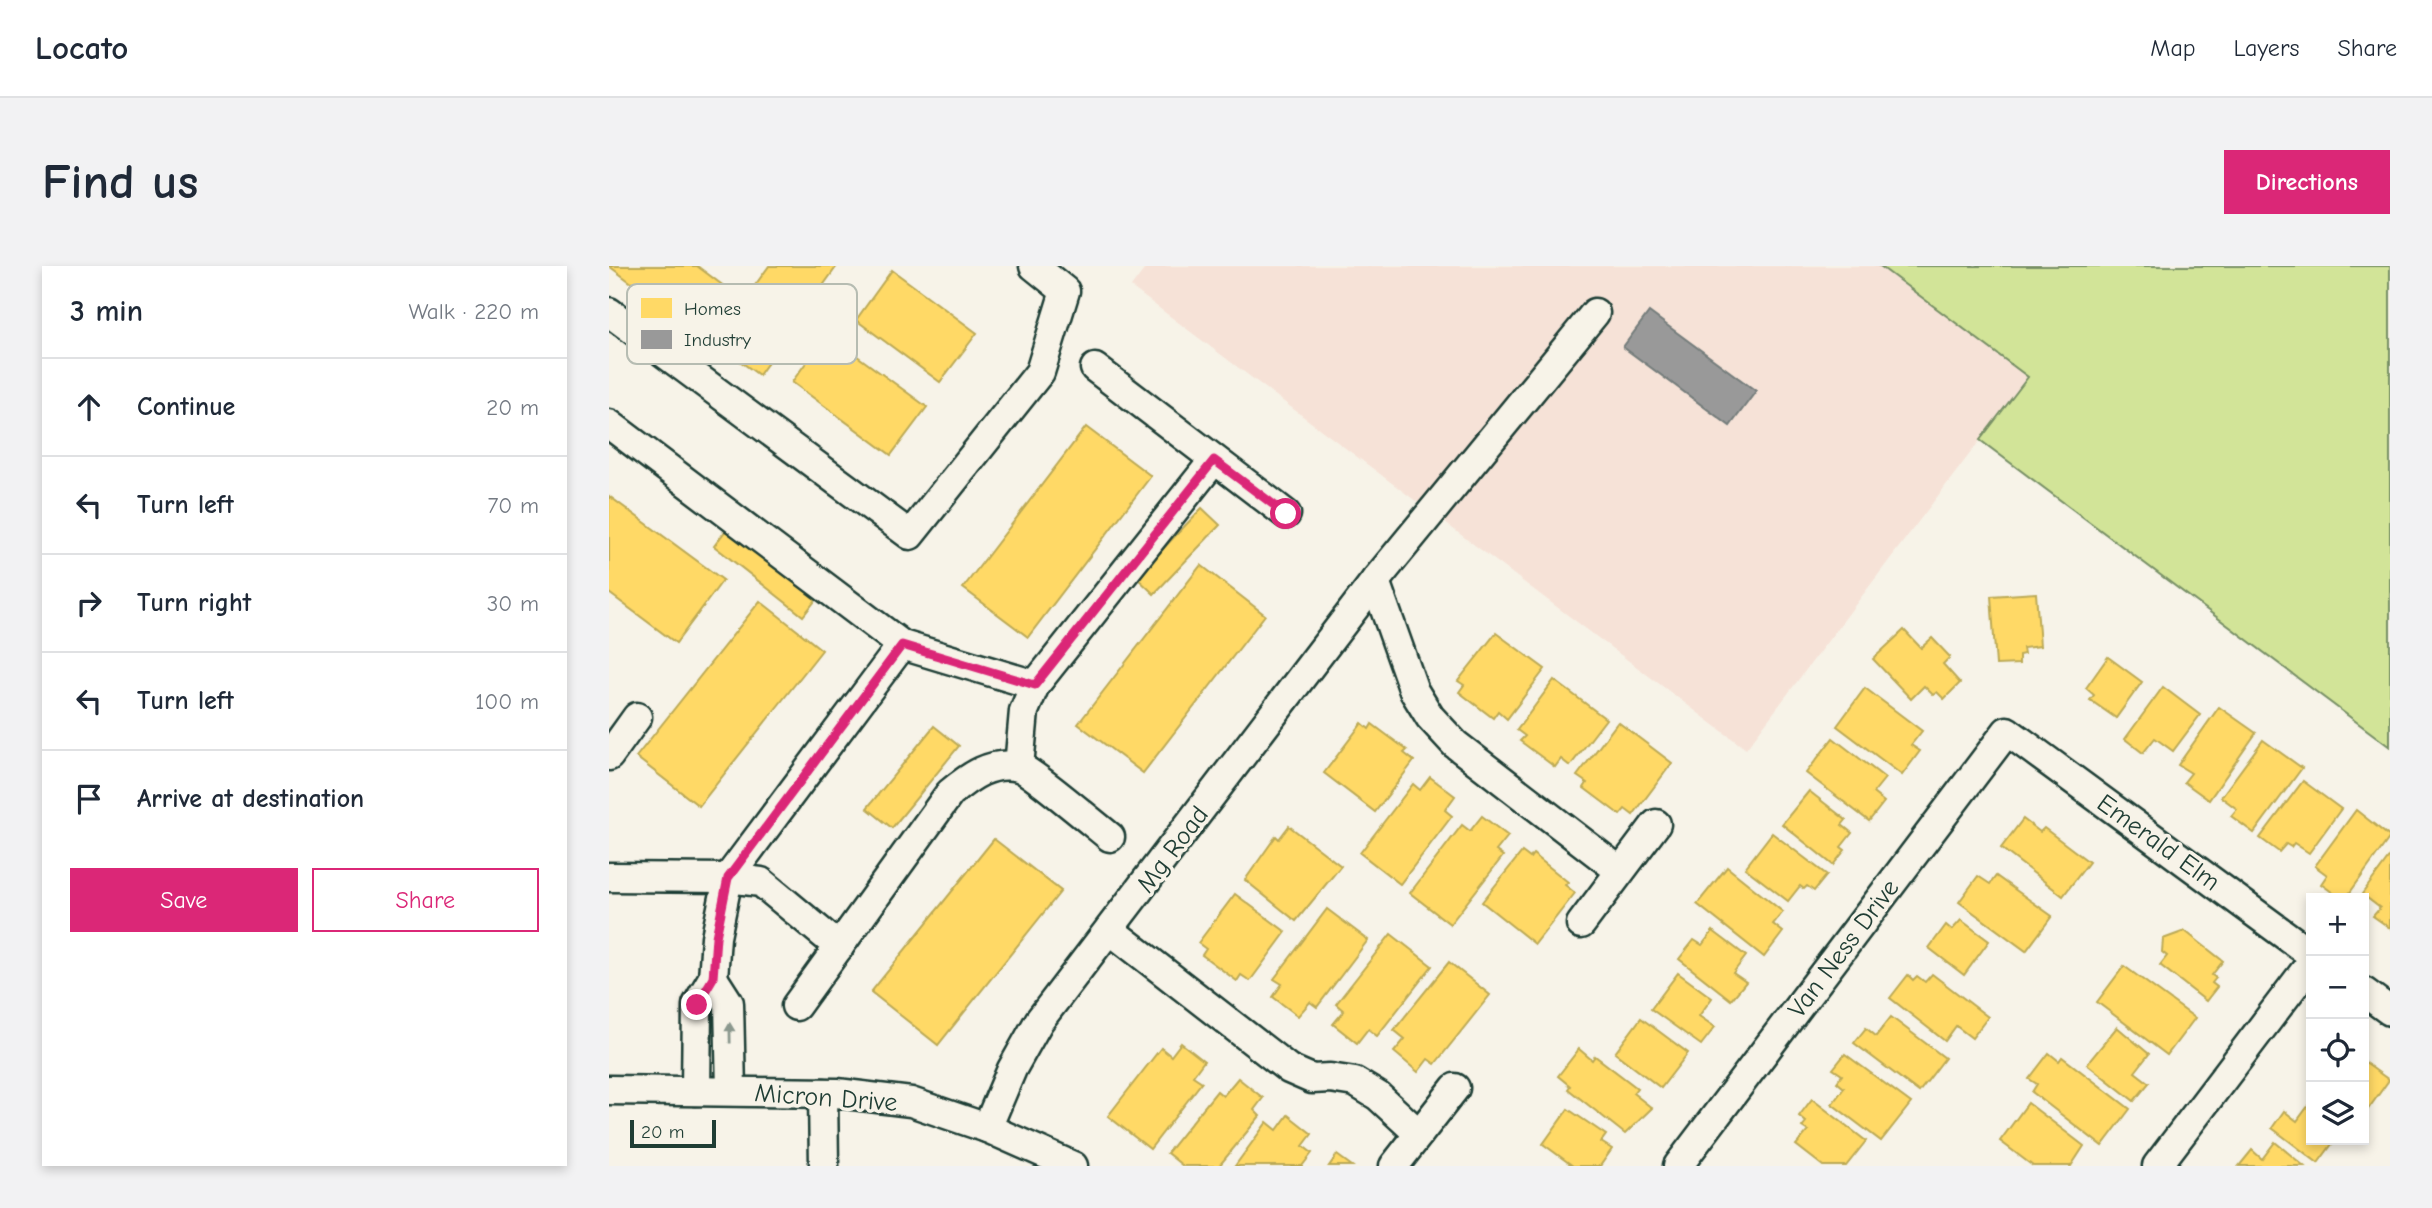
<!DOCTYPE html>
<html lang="en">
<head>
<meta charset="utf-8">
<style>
	:root { --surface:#fff; --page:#f2f2f3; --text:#1f2937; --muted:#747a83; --line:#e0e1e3; --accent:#db2777 }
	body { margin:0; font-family:"Comic Neue",sans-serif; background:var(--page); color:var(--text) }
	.controls { position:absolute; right:21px; bottom:21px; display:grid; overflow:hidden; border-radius:0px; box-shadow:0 4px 10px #0003 }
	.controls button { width:63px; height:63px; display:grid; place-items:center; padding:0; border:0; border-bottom:2px solid var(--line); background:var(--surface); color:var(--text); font:35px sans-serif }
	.scale { position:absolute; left:21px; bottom:18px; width:86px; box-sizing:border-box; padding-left:7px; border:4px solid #1f3d34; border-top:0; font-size:19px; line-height:24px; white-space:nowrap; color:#1f3d34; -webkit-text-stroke:5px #f7f3e8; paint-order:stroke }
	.stop { position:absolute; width:21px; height:21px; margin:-16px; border:5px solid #db2777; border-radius:50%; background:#fff }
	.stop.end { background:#db2777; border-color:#fff; box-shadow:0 2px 7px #0008 }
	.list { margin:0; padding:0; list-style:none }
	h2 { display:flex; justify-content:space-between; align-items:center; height:91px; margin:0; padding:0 28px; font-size:30px }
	h2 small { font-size:23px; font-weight:400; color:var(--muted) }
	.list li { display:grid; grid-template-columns:46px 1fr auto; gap:21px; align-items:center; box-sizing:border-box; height:98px; padding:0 28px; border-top:2px solid var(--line) }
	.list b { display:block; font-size:26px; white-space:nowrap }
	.list em { font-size:23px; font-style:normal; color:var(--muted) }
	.actions { display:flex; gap:14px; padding:21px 28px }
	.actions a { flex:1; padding:16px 0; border:2px solid var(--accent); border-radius:0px; text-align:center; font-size:24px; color:var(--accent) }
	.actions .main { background:var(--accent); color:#fff }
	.icon { flex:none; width:38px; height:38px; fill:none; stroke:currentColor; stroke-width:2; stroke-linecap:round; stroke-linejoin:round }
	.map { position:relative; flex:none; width:1781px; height:900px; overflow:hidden; border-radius:0px }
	header { display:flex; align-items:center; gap:42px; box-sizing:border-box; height:98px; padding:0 35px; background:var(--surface); border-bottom:2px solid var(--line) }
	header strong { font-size:33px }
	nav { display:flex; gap:38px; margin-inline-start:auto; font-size:24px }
	.intro { display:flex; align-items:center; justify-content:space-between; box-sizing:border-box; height:168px; padding:0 42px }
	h1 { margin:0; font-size:49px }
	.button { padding:18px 32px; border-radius:0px; background:var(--accent); color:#fff; font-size:24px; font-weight:700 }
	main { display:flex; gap:42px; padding:0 42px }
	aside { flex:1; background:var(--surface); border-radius:0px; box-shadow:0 4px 10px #0003 }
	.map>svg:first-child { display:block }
	.built { fill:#f6e2d7 }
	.green { fill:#d2e498; stroke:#789066; stroke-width:2 }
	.homes { fill:#ffd966; stroke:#bcaa57; stroke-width:2 }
	.industry { fill:#999; stroke:#747d7b; stroke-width:2 }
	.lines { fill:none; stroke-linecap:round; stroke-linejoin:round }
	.minor-casing { stroke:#1f3d34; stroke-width:33 }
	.minor { stroke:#f7f3e8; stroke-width:28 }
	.oneway { fill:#8b988e }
	.route { stroke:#db2777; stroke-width:9 }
	.labels { text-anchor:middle; stroke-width:7; stroke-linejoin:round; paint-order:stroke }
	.street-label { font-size:26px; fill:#1f3d34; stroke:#f7f3e8 }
	.key { fill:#f7f3e8; stroke:#b6bcb2; stroke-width:2 }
	.key-label { font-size:19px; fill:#1f3d34 }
</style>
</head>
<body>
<header>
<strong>Locato</strong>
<nav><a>Map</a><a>Layers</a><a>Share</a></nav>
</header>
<div class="intro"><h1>Find us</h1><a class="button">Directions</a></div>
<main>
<aside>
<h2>3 min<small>Walk · 220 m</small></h2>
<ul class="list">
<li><svg class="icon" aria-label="ahead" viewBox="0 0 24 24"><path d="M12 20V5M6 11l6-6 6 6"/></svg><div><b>Continue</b></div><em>20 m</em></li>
<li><svg class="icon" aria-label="left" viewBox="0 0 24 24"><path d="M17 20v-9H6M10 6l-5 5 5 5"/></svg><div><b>Turn left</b></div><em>70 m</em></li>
<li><svg class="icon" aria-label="right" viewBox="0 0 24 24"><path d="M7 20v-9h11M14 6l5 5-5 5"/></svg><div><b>Turn right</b></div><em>30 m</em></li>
<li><svg class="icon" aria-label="left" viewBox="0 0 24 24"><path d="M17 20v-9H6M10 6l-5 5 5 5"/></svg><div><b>Turn left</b></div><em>100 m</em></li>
<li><svg class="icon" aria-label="arrive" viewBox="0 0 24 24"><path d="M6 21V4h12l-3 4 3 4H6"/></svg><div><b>Arrive at destination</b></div></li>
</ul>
<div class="actions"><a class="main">Save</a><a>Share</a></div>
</aside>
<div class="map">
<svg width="1781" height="900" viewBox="0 0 1781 900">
	<rect width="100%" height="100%" fill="#f7f3e8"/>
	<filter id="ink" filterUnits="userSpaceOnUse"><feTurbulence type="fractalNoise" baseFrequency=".0143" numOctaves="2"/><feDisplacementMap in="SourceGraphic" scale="14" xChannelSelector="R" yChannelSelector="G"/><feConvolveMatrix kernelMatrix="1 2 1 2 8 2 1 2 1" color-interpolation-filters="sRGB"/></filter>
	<g filter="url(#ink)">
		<polygon class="built" points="538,0 1271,0 1419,111 1137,483 522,21"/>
		<polygon class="green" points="1271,0 1781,0 1781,481 1371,174 1419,111"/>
		<g class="homes">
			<polygon points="0,0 88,0 116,21 84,63"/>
			<polygon points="160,0 228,0 150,109 105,76"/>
			<polygon points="283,4 368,67 331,116 247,54"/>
			<polygon points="218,68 318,141 282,189 183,116"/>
			<polygon points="477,161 542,210 419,371 354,322"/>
			<polygon points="0,230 114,314 67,377 0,327"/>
			<polygon points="593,242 611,259 545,328 527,311"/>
			<polygon points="120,260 210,330 194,350 105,280"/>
			<polygon points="592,299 656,349 534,507 469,458"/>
			<polygon points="1427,327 1431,380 1414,382 1415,388 1410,389 1410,398 1387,399 1382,330"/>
			<polygon points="151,335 213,384 90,540 27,491"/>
			<polygon points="1295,364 1312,382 1323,372 1341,391 1334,398 1351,417 1335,433 1328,426 1324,429 1315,420 1302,433 1264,393"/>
			<polygon points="887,367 936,403 898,453 889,445 884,452 850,426 855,419 849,415"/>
			<polygon points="1499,391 1533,416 1507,452 1481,434 1485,429 1477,422"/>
			<polygon points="945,414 997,453 961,500 952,493 946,501 911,475 916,470 908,464"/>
			<polygon points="1554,421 1591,449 1564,485 1546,472 1534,487 1516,473"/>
			<polygon points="1256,422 1313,465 1302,479 1311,485 1293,509 1228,460"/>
			<polygon points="1610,441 1647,467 1600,534 1575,516 1582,507 1569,499"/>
			<polygon points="1009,456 1063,497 1024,549 1016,543 1011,549 975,522 978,517 968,510"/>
			<polygon points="753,457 760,463 763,458 798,484 795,487 805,495 766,546 715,507"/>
			<polygon points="325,460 350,480 283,562 258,542"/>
			<polygon points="1224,472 1276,512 1264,527 1275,536 1260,555 1197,507"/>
			<polygon points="1654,474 1693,502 1645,567 1622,550 1628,543 1612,531"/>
			<polygon points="821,511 846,530 836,544 843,550 791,618 751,587 804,518 811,524"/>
			<polygon points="1694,515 1732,543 1700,587 1685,577 1682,581 1677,578 1670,586 1651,572"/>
			<polygon points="1200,525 1237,554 1233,559 1243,567 1232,581 1236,584 1224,599 1173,558"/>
			<polygon points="1747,544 1781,571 1737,632 1731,632 1712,618 1718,609 1706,600"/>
			<polygon points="873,550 899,570 887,585 894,590 841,658 801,627 853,559 861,565"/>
			<polygon points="1414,553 1431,566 1435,562 1480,596 1454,630 1392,582"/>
			<polygon points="680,560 732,600 687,655 636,614 667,570 670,573"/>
			<polygon points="1163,567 1218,609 1205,625 1198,620 1195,623 1191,620 1179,635 1136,602"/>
			<polygon points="385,573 452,625 329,779 262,726"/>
			<polygon points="913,586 921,592 924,588 959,616 956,619 966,627 926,678 873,636"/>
			<polygon points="1781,590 1781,662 1764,650 1771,642 1753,628"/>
			<polygon points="1118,601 1174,646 1164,658 1174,666 1155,691 1088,638"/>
			<polygon points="1369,610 1381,618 1387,610 1443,650 1417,685 1350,636"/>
			<polygon points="626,628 677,666 641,715 632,709 628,715 593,689 597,683 589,677"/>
			<polygon points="718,643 759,674 708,741 701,736 689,750 664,731 673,718 665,713"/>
			<polygon points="1352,654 1380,675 1355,709 1320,682 1337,659 1343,664"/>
			<polygon points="1104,665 1137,690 1124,707 1137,716 1122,734 1070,693 1085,674 1093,679"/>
			<polygon points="1576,665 1614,695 1603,709 1607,712 1603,717 1608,721 1597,735 1551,699 1558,690 1553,686 1554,673"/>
			<polygon points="782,668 823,700 768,770 759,763 748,777 724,758 735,745 727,738"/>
			<polygon points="840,696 881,729 826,798 819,793 809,806 785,786 796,773 785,764"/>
			<polygon points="1515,700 1586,752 1558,789 1488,736"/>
			<polygon points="1069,707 1103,732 1090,750 1106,761 1092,779 1042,743"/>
			<polygon points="1323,708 1379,751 1363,772 1347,760 1336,775 1281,732 1299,709 1304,714 1308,710 1316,716"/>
			<polygon points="1282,751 1336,792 1310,826 1245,777 1257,762 1267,770"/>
			<polygon points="1032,752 1079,787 1052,822 1006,787"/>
			<polygon points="1508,761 1540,788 1526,806 1540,817 1525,835 1478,798"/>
			<polygon points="572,777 595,795 584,810 593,816 541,883 499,850 552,782 562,790"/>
			<polygon points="970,783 983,794 986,790 1028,822 1024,827 1043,842 1016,868 959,823 961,820 949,810"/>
			<polygon points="1440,787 1450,795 1453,791 1521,843 1493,880 1423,826 1428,818 1420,813"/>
			<polygon points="1236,788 1302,837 1272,875 1223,838 1235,822 1228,816 1233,809 1224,803"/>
			<polygon points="1755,796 1780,814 1755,849"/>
			<polygon points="629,812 654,832 645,844 651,850 610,900 574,900 558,887 608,825 614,830"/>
			<polygon points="1203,833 1257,875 1237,900 1214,900 1187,879 1199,865 1193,861 1197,856 1190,850"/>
			<polygon points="1702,836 1702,874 1726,874 1709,897 1663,862 1675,845 1688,855"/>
			<polygon points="1419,837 1475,880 1462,900 1424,900 1391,875"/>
			<polygon points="959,843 997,869 992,876 1003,883 991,900 964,900 934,878"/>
			<polygon points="679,849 703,868 694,880 703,887 693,900 626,900 658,856 668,864"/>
			<polygon points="1666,876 1695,900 1630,900 1643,884 1653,893"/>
			<polygon points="728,889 743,900 720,900"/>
		</g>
		<polygon class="industry" points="1040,46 1147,125 1121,160 1014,81"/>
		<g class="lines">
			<g class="minor-casing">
				<g id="minor">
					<polyline points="0,46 301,269 431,106 456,25 425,0"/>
					<polyline points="486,102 677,248"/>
					<polyline points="0,158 293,379 426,419"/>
					<polyline points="766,315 805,425 821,451 846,478 1011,605"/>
					<polyline points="0,490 28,451"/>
					<polyline points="410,501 415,445 426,419 605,194"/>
					<polyline points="0,611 119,612 152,616 230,681"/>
					<polyline points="972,658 1047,558"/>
					<polyline points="501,664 680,803 703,813 721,812 746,816 769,830 810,868"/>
					<polyline points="104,712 120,737 122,825"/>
					<polyline points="1755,726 1781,745"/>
					<path d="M187,740L341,527C360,511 383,494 410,501C422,505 486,559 501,571"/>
					<polyline points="0,824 228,827 302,836 378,862 464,900"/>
					<polyline points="87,825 88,739 104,712 107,671 119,612 293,379"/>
					<polyline points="214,827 215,900"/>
					<polyline points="378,862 403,803 430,755 766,315 986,47"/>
					<polyline points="785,900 846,822"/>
					<polyline points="1069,900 1398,465 1702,688"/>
					<polyline points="1548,900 1702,697"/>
				</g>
			</g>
			<use href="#minor" class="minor"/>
		</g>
		<defs><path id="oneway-solid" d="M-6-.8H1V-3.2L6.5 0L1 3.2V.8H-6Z" transform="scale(1.75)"/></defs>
		<use class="oneway" href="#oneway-solid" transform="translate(121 767) rotate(-91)"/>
	</g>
	<g class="lines" filter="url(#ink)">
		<polyline class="route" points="88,739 104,712 107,671 119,612 293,379 426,419 605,194 677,248"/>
	</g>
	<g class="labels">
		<g class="street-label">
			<text transform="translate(1550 576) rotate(36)" y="9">Emerald Elm</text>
			<text transform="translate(563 583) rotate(-53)" y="9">Mg Road</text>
			<text transform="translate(1234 682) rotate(-53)" y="9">Van Ness Drive</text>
			<text transform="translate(217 831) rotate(4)" y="9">Micron Drive</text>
		</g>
	</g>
	<rect x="18" y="18" width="230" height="80" rx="10" class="key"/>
	<rect x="32" y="32" width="31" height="20" fill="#ffd966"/>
	<rect x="32" y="64" width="31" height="19" fill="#999"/>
	<g class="key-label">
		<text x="75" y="49">Homes</text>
		<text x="75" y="80">Industry</text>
	</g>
</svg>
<div class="controls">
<button>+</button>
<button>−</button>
<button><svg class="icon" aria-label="locate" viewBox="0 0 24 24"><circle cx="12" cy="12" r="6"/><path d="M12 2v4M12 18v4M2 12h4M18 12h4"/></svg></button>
<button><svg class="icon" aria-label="layers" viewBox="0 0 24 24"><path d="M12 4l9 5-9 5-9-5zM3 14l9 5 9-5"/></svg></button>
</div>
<div class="scale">20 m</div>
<div class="stop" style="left:677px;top:248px"></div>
<div class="stop end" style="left:88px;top:739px"></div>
</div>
</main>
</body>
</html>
